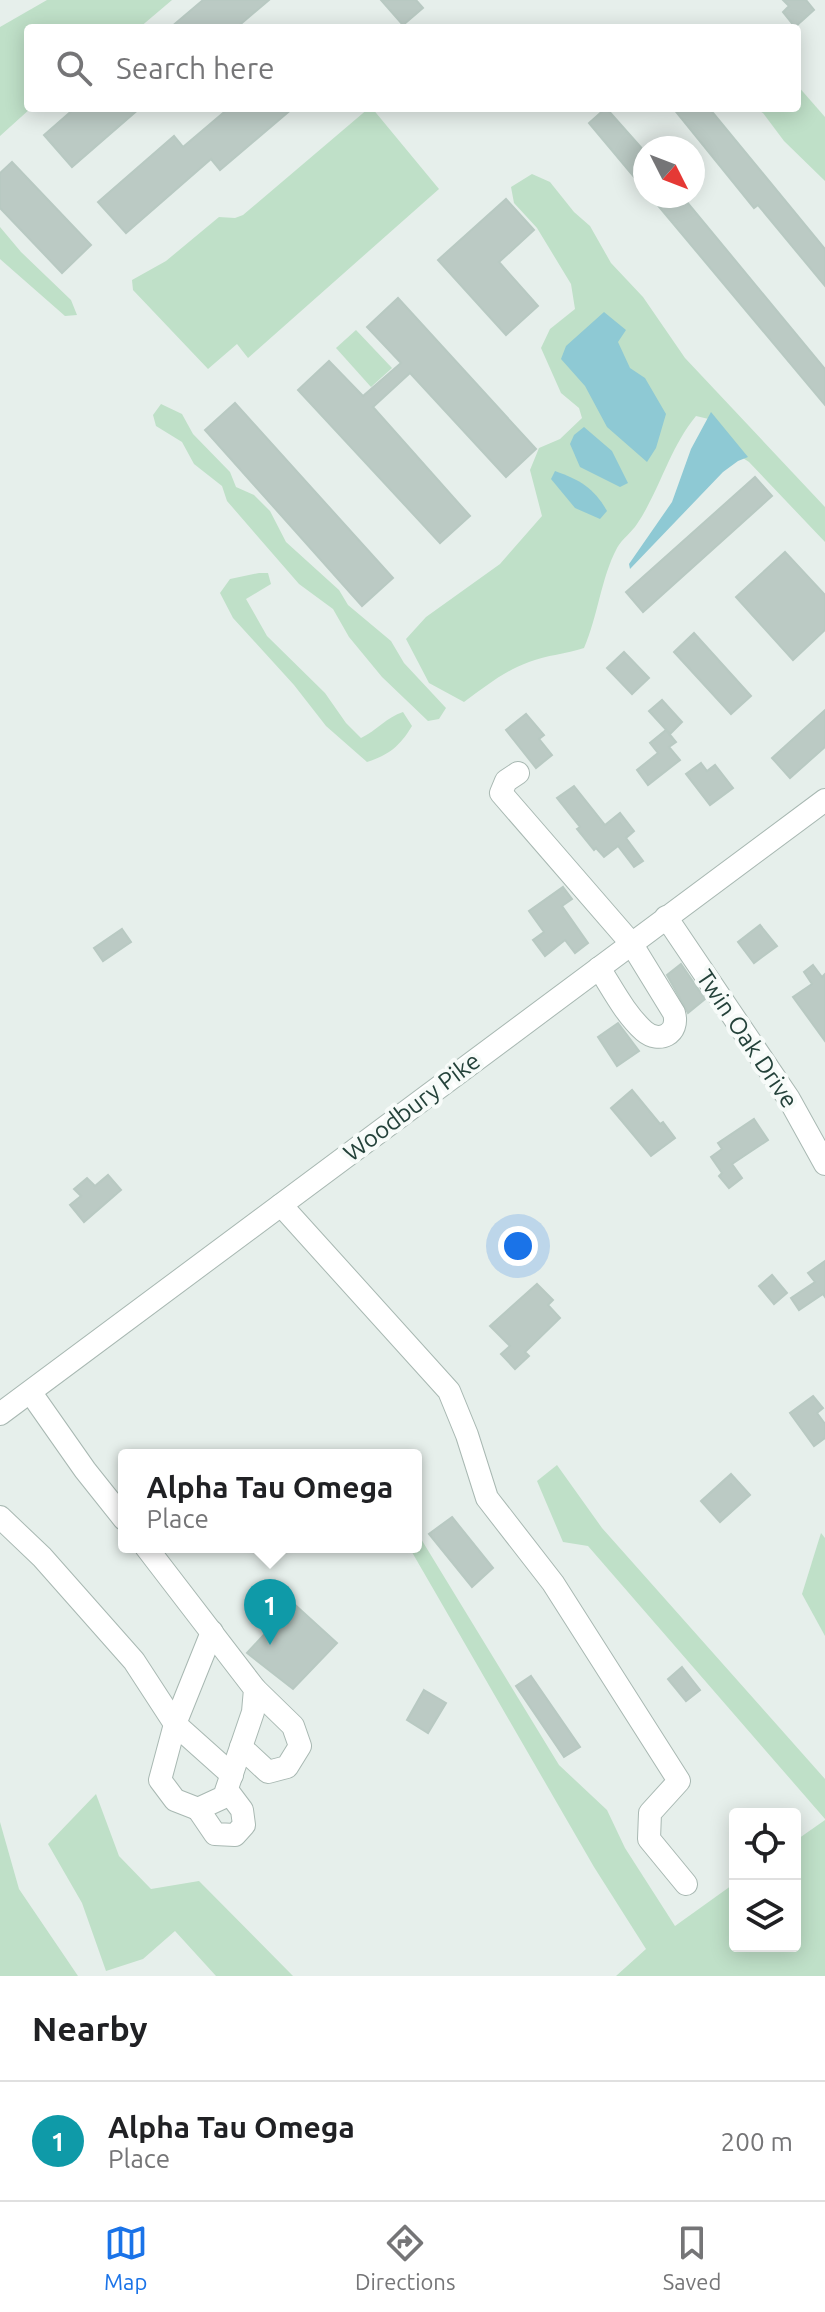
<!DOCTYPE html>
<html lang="en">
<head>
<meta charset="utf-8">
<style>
	:root { --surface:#fff; --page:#f6f6f6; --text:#202124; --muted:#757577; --line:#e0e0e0; --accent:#1a73e8 }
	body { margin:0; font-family:Ubuntu,sans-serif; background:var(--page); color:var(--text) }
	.controls { position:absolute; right:24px; bottom:24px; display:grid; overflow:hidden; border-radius:8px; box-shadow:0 4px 20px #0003 }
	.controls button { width:72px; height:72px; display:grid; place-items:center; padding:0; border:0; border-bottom:2px solid var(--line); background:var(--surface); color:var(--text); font:40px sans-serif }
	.compass { position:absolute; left:633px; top:136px; width:72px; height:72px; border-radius:50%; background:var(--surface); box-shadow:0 4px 20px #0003; rotate:132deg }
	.you { position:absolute; left:518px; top:1246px; width:28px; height:28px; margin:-20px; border:6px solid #fff; border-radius:50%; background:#1a73e8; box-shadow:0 0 0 12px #1a73e833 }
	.badge { display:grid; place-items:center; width:52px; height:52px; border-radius:50%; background:var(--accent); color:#fff; font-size:26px; font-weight:700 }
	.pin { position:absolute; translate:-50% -66px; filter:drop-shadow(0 2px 4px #0008) }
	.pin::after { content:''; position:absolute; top:42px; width:28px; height:24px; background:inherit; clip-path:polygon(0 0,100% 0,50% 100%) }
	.popup { position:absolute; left:118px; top:1449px; width:304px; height:104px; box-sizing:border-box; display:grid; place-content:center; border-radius:8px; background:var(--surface); filter:drop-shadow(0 2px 6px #0005); font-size:26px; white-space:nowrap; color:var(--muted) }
	.popup b { font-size:30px; color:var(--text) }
	.popup::after { content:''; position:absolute; left:50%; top:100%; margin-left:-16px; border:16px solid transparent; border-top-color:var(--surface) }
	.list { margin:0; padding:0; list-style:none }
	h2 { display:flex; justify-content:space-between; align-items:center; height:104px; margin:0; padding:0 32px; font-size:34px }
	h2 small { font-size:26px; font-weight:400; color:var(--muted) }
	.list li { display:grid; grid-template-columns:52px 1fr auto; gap:24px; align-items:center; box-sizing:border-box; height:120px; padding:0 32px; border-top:2px solid var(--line) }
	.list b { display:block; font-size:30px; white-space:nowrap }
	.list p { margin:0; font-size:26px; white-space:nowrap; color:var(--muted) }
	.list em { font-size:26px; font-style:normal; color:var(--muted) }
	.icon { flex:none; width:44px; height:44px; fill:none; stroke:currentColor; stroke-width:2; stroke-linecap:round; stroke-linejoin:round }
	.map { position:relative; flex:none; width:825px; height:1976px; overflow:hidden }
	.search { position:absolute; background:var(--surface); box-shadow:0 4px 20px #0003; left:24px; right:24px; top:24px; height:88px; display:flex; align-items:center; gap:20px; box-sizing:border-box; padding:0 28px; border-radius:8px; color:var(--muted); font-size:30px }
	.sheet { height:224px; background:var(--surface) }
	nav { display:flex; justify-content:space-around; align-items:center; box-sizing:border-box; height:112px; border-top:2px solid var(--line); background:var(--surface); font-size:22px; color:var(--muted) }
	nav a { display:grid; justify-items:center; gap:4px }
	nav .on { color:var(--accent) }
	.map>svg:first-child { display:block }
	.green { fill:#bfe0c8 }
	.water { fill:#8ec9d4 }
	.building { fill:#bbcac4; stroke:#b8c9c2; stroke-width:2 }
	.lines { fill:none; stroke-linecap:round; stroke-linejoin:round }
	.minor-casing { stroke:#a8b8b2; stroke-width:24 }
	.minor { stroke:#fff; stroke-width:22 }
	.labels { text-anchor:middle; stroke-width:8; stroke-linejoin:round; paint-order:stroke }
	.street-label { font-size:24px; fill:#24423a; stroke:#f7fbf9 }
</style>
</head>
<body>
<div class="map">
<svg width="825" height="1976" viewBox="0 0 825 1976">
	<rect width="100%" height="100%" fill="#e6efeb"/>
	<g class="green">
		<polygon points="47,0 172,0 139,28 28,28 28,108 31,108 0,136 0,27"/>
		<polygon points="797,85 825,117 825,181 784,141 763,113 754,108 797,108"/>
		<polygon points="369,108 372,108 439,189 248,358 237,344 208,369 133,290 132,280 166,261 219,217 235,218 243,215"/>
		<path d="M532,174L550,182L574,212L590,226L611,263L643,297L685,358L825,507V542L749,462L734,452L713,420L696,416C670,447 660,490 637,524C632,532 622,539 617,548C601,578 598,616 584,648C566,654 547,655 529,662C504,671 485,687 464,702L429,683L406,639L426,617L500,564L542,516L530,470L539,448L560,439L582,418L579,408L561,393L541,348L550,329L575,309L571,284L537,228L514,203L511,187Z"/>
		<polygon points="0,227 21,252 71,300 77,315 65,316 0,259"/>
		<polygon points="356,330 392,368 371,387 336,348"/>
		<polygon points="161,404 182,414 193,434 230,472 236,487 254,495 270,511 286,542 339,590 348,605 391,641 404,663 446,708 439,719 428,721 382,677 349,637 333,609 299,584 227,501 222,486 194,464 182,442 156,426 153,415"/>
		<path d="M259,573H268L271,584L246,599L267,636L325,693L346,723L361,738C376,731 387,717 403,712L412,726C400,746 389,755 367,762L326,726L294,685L233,618L220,593L230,579Z"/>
		<polygon points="557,1465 602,1528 825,1779 825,1819 588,1546 563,1542 537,1481"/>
		<polygon points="821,1533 825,1538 825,1636 802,1594"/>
		<polygon points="418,1534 559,1765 607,1810 625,1848 675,1926 735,1883 735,1946 795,1946 795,1841 825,1820 825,1976 616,1976 646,1949 594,1867 409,1547 416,1547 416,1535"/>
		<polygon points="96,1794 119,1856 151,1889 199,1881 293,1976 216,1976 175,1931 143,1959 106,1971 82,1903 48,1844"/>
		<polygon points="0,1822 19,1889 78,1976 0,1976"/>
	</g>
	<g class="water">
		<polygon points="604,312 626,330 618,342 630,368 645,378 666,414 656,448 647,462 607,427 585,386 561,359 566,346"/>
		<polygon points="711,412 748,457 738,461 723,472 630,569 629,564 672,502 691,449"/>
		<polygon points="584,427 612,451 628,483 620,487 580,467 570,444 574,435"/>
		<path d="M555,471C580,480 594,488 607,511L600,519L575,508L551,479Z"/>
	</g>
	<g class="building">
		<polygon points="203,0 269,0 236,28 170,28"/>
		<polygon points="381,0 416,0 423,8 403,25"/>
		<polygon points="783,0 806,0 814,10 795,27 783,12 789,6"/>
		<polygon points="75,108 140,108 72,167 44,135"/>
		<polygon points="229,108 293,108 220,170 211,159 126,233 98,202 174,136 183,147"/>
		<polygon points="606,108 645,152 645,190 589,123"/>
		<polygon points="673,108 709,108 825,249 825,286 758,205 754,208"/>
		<polygon points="12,162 91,245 62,273 0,208 0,173"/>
		<polygon points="650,196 682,196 825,369 825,405"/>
		<polygon points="506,199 534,230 499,262 538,306 506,335 438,260"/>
		<polygon points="398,298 536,449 506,477 410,373 373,407 470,516 440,543 298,390 329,361 363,396 401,363 367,327"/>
		<polygon points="235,403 393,578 362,606 205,430"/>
		<polygon points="755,477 772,496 643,612 626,592"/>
		<polygon points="785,552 825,595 825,630 793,660 736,597"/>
		<polygon points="694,633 751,696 731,714 674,652"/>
		<polygon points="624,652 649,678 632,694 607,668"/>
		<polygon points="662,700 682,722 670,734 649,711"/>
		<polygon points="825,710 825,747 790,778 772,758"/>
		<polygon points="526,714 544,735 539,739 552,755 536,768 506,730"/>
		<polygon points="666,730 676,742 669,747 680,760 648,785 637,770 658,753 650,743"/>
		<polygon points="701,763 707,771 715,765 733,788 710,805 686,774"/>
		<polygon points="574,786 605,825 620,813 634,831 626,838 643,861 634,867 618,846 604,857 596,848 594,850 577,829 580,827 557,798"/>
		<polygon points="563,887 572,899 562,906 588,943 575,953 565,940 545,956 533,940 544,932 529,911"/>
		<polygon points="760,925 777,946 754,963 738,942"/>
		<polygon points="122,929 131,942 103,961 94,948"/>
		<polygon points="681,964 705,999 688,1013 667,975"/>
		<polygon points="813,965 822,977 825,974 825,1041 793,997 812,984 804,972"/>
		<polygon points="618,1023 639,1051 617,1066 598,1037"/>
		<polygon points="632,1090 660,1124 663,1122 675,1138 651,1156 611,1108"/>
		<polygon points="754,1119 768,1140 732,1164 742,1178 729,1188 719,1176 722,1173 711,1157 722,1149 718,1143"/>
		<polygon points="108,1175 121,1190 84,1222 70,1205 81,1196 74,1189 87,1178 95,1186"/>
		<polygon points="825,1261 825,1297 823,1294 799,1310 791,1298 815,1282 808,1273"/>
		<polygon points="772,1275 787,1293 774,1304 759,1286"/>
		<polygon points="537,1284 553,1300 548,1305 560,1318 525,1352 529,1356 515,1369 501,1354 510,1346 490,1326"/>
		<polygon points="813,1396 823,1408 817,1413 825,1424 825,1438 814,1446 790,1413"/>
		<polygon points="731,1474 750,1495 720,1522 701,1501"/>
		<polygon points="452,1517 493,1568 472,1587 429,1534"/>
		<polygon points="293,1603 337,1643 293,1689 247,1653"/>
		<polygon points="682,1667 700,1690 686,1701 668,1679"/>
		<polygon points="531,1676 580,1747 564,1757 516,1686"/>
		<polygon points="424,1690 446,1703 428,1733 407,1720"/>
	</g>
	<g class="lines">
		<g class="minor-casing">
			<g id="minor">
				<path d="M518,773L506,781L501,793L631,943L674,1013C680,1034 659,1044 644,1031C625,1014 612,988 599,968"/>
				<polyline points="666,917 789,1099 825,1164"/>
				<polyline points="281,1205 449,1391 467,1435 487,1498 553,1583 679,1781 650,1813 649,1839 686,1884"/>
				<polyline points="31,1393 85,1470 124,1519"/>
				<polyline points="0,1414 825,800"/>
				<polyline points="0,1517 42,1557 134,1661 175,1724 160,1780 175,1800 198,1809 224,1797 253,1712 255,1689 146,1547"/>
				<polyline points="212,1632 175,1724 232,1775"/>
				<polyline points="241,1747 268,1772 287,1767 300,1746 293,1726 255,1689"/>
				<polyline points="198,1809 215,1834 235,1835 244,1825 242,1810 227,1790"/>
			</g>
		</g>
		<use href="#minor" class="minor"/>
	</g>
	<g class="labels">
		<g class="street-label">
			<text transform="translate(747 1039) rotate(56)" y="8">Twin Oak Drive</text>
			<text transform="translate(412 1107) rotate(-37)" y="8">Woodbury Pike</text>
		</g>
	</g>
</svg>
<div class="controls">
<button><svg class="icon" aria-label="locate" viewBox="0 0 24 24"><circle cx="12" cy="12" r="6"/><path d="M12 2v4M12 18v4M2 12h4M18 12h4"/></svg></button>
<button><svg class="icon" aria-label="layers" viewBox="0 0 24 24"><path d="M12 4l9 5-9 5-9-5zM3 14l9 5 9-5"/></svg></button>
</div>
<svg class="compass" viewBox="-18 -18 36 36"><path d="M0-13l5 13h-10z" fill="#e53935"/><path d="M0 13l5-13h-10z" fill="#757577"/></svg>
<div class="you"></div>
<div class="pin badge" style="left:270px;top:1645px;background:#0f9aa8">1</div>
<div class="popup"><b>Alpha Tau Omega</b>Place</div>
<div class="search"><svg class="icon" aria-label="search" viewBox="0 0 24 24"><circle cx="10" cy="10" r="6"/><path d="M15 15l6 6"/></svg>Search here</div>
</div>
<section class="sheet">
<h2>Nearby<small></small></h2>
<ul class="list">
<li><span class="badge" style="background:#0f9aa8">1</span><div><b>Alpha Tau Omega</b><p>Place</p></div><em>200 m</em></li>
</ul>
</section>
<nav>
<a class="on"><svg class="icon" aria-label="map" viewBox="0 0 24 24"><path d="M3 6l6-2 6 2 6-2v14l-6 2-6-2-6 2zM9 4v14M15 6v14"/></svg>Map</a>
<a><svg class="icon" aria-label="directions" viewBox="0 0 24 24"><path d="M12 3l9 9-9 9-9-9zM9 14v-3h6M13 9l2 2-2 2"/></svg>Directions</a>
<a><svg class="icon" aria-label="saved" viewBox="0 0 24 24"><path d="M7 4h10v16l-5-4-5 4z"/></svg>Saved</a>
</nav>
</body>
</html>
